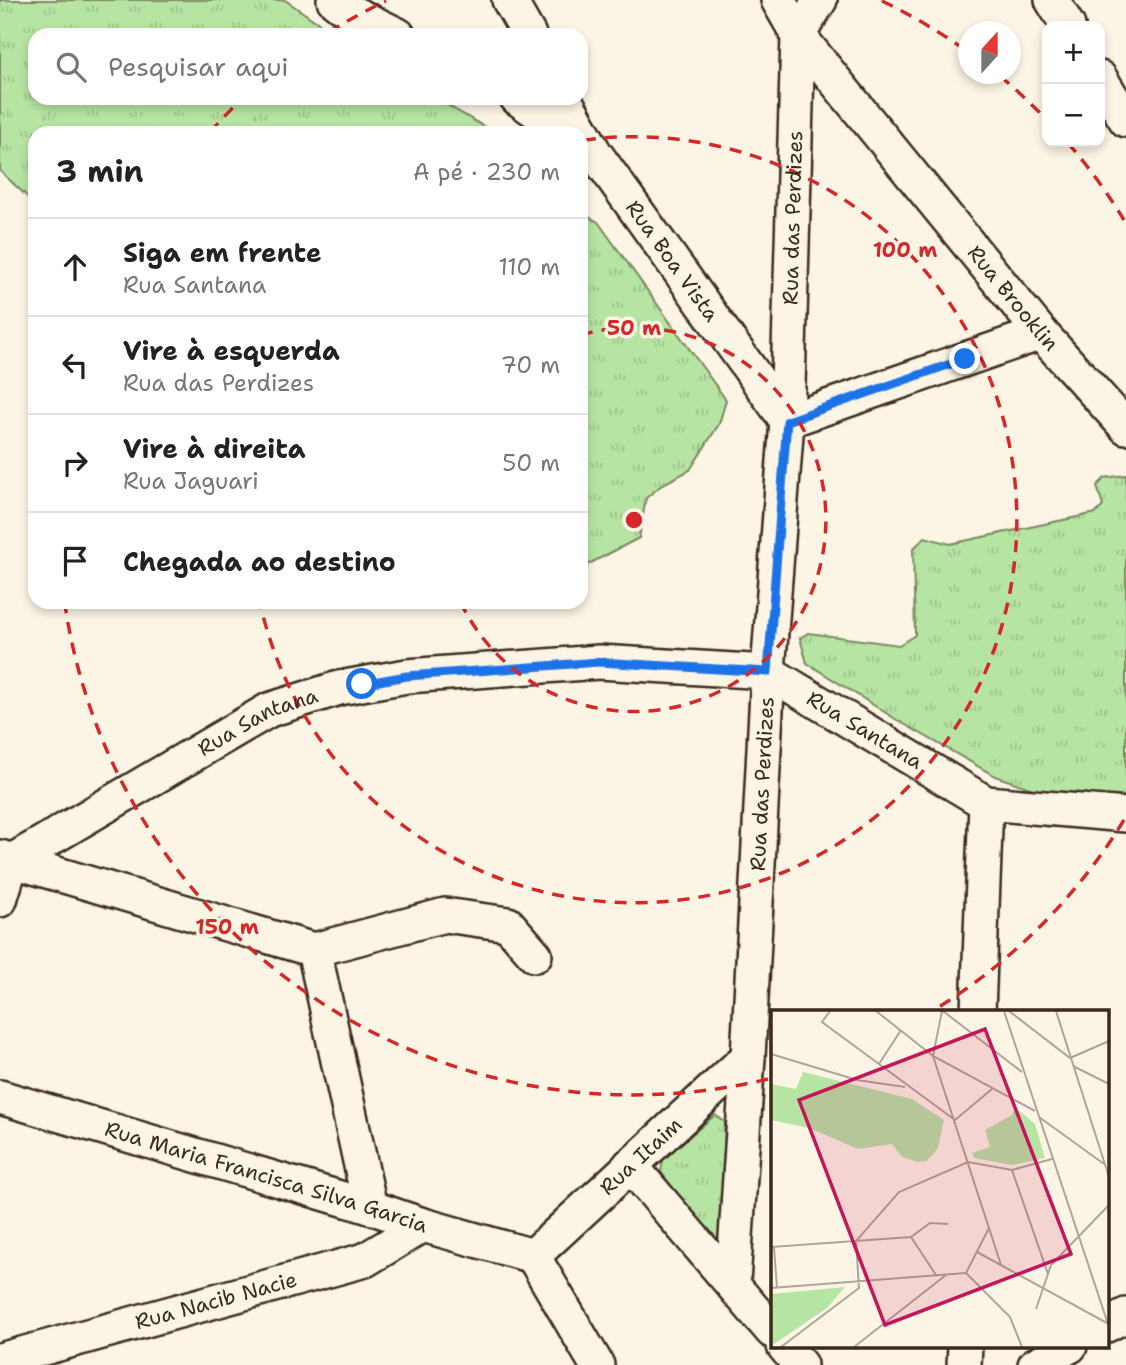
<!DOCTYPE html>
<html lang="pt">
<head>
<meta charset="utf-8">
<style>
	:root { --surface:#fff; --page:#f2f2f2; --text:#222; --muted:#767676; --line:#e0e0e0 }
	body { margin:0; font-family:"Shantell Sans",sans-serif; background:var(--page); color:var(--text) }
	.controls { position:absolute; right:21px; top:21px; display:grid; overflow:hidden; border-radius:14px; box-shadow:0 4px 10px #0003 }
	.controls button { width:63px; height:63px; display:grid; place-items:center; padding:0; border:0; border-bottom:2px solid var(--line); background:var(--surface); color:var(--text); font:35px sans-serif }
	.compass { position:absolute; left:958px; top:21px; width:63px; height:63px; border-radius:50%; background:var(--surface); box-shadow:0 4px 10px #0003; rotate:21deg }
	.stop { position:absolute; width:21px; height:21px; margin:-16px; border:5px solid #1a73e8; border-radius:50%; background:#fff }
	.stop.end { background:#1a73e8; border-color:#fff; box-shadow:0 2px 7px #0008 }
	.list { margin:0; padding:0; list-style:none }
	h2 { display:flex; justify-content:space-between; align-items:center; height:91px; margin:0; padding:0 28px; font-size:30px }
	h2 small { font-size:23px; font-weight:400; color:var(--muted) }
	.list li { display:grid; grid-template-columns:46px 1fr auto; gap:21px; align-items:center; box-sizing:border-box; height:98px; padding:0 28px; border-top:2px solid var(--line) }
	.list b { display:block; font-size:26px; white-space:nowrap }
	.list p { margin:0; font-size:23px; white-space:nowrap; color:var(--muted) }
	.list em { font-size:23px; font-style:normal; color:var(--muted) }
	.icon { flex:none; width:38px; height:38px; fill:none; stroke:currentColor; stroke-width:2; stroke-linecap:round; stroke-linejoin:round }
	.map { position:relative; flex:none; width:1126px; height:1365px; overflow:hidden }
	.search { position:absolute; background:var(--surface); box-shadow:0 4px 10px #0003; left:28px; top:28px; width:560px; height:77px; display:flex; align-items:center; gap:18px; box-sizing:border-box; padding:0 24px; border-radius:21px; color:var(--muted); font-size:26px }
	.panel { position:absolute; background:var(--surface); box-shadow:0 4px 10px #0003; left:28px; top:126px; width:560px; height:483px; border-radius:21px }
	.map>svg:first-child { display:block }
	.park { fill:url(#park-tufts); stroke:#788760; stroke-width:2 }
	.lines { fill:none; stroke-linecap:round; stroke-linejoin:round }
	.minor-casing { stroke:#3b2a1e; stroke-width:38 }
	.minor { stroke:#fcf5e5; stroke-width:33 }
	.route { stroke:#1a73e8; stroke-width:9 }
	.ring { fill:none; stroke:#d62828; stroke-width:3.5; stroke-dasharray:12 9 }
	.labels { text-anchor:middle; stroke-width:7; stroke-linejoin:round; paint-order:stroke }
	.street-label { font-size:21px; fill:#3b2a1e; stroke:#fcf5e5 }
	.inset-road { fill:none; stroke:#afa495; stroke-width:2 }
	.view { fill:#c2185b; fill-opacity:0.15; stroke:#c2185b; stroke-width:3.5 }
	.inset-edge { fill:none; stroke:#3b2a1e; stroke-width:3.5 }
	.centre { fill:#d62828; stroke:#fcf5e5; stroke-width:3.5 }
	.ring-label { font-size:21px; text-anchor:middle; font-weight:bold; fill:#d62828; stroke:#fcf5e5; stroke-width:7; stroke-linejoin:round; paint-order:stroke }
</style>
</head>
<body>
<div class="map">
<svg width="1126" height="1365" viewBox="0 0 1126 1365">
	<defs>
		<pattern id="park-tufts" width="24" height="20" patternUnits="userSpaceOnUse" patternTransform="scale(1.75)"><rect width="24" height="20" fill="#b6e4a3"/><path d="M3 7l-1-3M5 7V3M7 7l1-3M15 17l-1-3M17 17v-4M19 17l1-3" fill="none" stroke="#9dc48c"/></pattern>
	</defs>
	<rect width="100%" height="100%" fill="#fcf5e5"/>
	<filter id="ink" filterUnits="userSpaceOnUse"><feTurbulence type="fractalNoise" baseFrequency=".0143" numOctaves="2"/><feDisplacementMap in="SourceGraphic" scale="14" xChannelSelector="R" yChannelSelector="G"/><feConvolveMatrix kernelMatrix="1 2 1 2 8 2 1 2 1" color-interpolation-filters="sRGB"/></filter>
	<g filter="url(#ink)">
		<g class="park">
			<polygon points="0,0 285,0 336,35 35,35 35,98 435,98 495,133 35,133 35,204 0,171"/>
			<polygon points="581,212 598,222 726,400 719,424 690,470 663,484 646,498 639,538 581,568"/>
			<polygon points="1126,475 1126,801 1039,791 995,776 897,720 807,663 800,638 808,633 899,645 915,635 913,549 925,537 950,544 1096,513 1103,506 1097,486 1105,478"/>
			<polygon points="715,1115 725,1122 721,1238 714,1242 661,1172 663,1159"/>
		</g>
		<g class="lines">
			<g class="minor-casing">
				<g id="minor">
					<polyline points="334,0 347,10 398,35"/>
					<polyline points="509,0 529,35"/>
					<path id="s1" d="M778,0L798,35L1041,333L1126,427"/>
					<polyline points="1052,0 1068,26"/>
					<polyline points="1100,78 1126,120"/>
					<polyline points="517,98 567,133"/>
					<path id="s2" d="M564,98L595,153L787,421L1041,333"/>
					<polyline points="0,857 314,950 445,915 508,924 535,955"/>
					<path id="s3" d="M0,900L12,861L269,710L339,688L407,676L599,662L768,672L986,803L1126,815"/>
					<polyline points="314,950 370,1207"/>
					<polyline points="978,1012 986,803"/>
					<path id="s4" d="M0,1097L370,1207L423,1225L533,1256"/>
					<polyline points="630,1165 772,1331"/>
					<path id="s5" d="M533,1256L748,1057"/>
					<polyline points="533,1256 597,1365"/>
					<path id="s6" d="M733,1282L748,1057L768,672L787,421L798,35L820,0"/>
					<polyline points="1107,1325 1126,1315"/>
					<polyline points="784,1346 800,1365"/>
					<path id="s7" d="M0,1360L365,1260L423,1225"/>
					<polyline points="964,1365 965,1346"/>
					<polyline points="1035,1365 1070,1346"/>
				</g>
			</g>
			<use href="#minor" class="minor"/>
		</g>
	</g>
	<g class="lines" filter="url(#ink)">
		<polyline class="route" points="362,684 407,676 599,662 768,672 787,421 965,359"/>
	</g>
	<g class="ring">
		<path d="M581 335A192 192 0 1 1 461 603"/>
		<path d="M584 140A383 383 0 1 1 260 603"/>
		<path d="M1124 820A575 575 0 0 1 934 1010M768 1079A575 575 0 0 1 65 605M210 132A575 575 0 0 1 242 99M329 32A575 575 0 0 1 386 1M882 1A575 575 0 0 1 968 52M1000 76A575 575 0 0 1 1044 117M1068 143A575 575 0 0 1 1124 220"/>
	</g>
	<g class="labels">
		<g class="street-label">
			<text dy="7" stroke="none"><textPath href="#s6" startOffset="1066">Rua das Perdizes</textPath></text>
			<text dy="7" stroke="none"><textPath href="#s2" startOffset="196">Rua Boa Vista</textPath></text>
			<text dy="7" stroke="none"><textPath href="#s1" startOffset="380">Rua Brooklin</textPath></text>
			<text dy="7" stroke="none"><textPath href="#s3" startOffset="324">Rua Santana</textPath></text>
			<text dy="7" stroke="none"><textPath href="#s3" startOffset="956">Rua Santana</textPath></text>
			<text dy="7" stroke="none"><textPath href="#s6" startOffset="499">Rua das Perdizes</textPath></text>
			<text dy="7" stroke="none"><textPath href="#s5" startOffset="147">Rua Itaim</textPath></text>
			<text dy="7" stroke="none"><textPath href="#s4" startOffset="278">Rua Maria Francisca Silva Garcia</textPath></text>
			<text dy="7" stroke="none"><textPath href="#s7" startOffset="224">Rua Nacib Nacie</textPath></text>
		</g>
	</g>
	<g transform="translate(771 1010)">
		<rect width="338" height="338" fill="#fcf5e5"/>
		<path d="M74,277L56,298L0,336V284Z" fill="#b6e4a3"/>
		<path d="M32,62L141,89L173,110L167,138L156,151L147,152L131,147L121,134L87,139L38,118L0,110V74L25,79ZM244,97L264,114L274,148L241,155L203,148L201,143L219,137L214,120L241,105Z" fill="#b6e4a3"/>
		<path class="inset-road" d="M59,1L51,12L184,110L221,79M105,1L162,46L264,101M171,1L162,46L230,255M172,1L251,62M233,1L338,317M238,1L299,48L338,31M285,1L338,167M0,44L86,70L134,77M108,54L130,20M302,56L338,74M268,107L333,154M241,160L277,264M140,227L165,265M0,237L140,227L159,213L177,214M3,237L6,278M206,242L336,313M195,263L239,307L251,337M195,263L218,218M0,278L195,263M265,299L280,255L338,195M10,337L88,278L85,231L128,182L197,152L241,160L281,149M83,337L175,265"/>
		<path class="view" d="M214,19L300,244L114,315L28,90Z"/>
		<rect width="338" height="338" class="inset-edge"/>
	</g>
	<circle cx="634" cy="520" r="10" class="centre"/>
	<g class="ring-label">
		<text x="905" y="257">100 m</text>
		<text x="634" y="335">50 m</text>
		<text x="227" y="934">150 m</text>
	</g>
</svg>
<div class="controls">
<button>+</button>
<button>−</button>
</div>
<svg class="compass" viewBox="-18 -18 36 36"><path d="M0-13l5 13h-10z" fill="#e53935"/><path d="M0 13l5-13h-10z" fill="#767676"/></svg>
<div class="stop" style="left:362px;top:684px"></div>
<div class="stop end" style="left:965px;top:359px"></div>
<div class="search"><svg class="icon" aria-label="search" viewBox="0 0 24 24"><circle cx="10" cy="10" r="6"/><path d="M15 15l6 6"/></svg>Pesquisar aqui</div>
<section class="panel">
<h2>3 min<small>A pé · 230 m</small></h2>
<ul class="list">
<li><svg class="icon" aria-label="ahead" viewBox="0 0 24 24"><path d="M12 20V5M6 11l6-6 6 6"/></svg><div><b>Siga em frente</b><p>Rua Santana</p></div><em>110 m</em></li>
<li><svg class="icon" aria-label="left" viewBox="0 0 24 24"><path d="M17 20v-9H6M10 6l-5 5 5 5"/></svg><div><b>Vire à esquerda</b><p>Rua das Perdizes</p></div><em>70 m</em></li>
<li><svg class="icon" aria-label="right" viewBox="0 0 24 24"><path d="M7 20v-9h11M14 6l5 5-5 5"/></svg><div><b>Vire à direita</b><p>Rua Jaguari</p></div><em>50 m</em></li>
<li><svg class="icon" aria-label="arrive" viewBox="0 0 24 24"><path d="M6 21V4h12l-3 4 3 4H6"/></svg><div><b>Chegada ao destino</b></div></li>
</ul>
</section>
</div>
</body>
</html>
